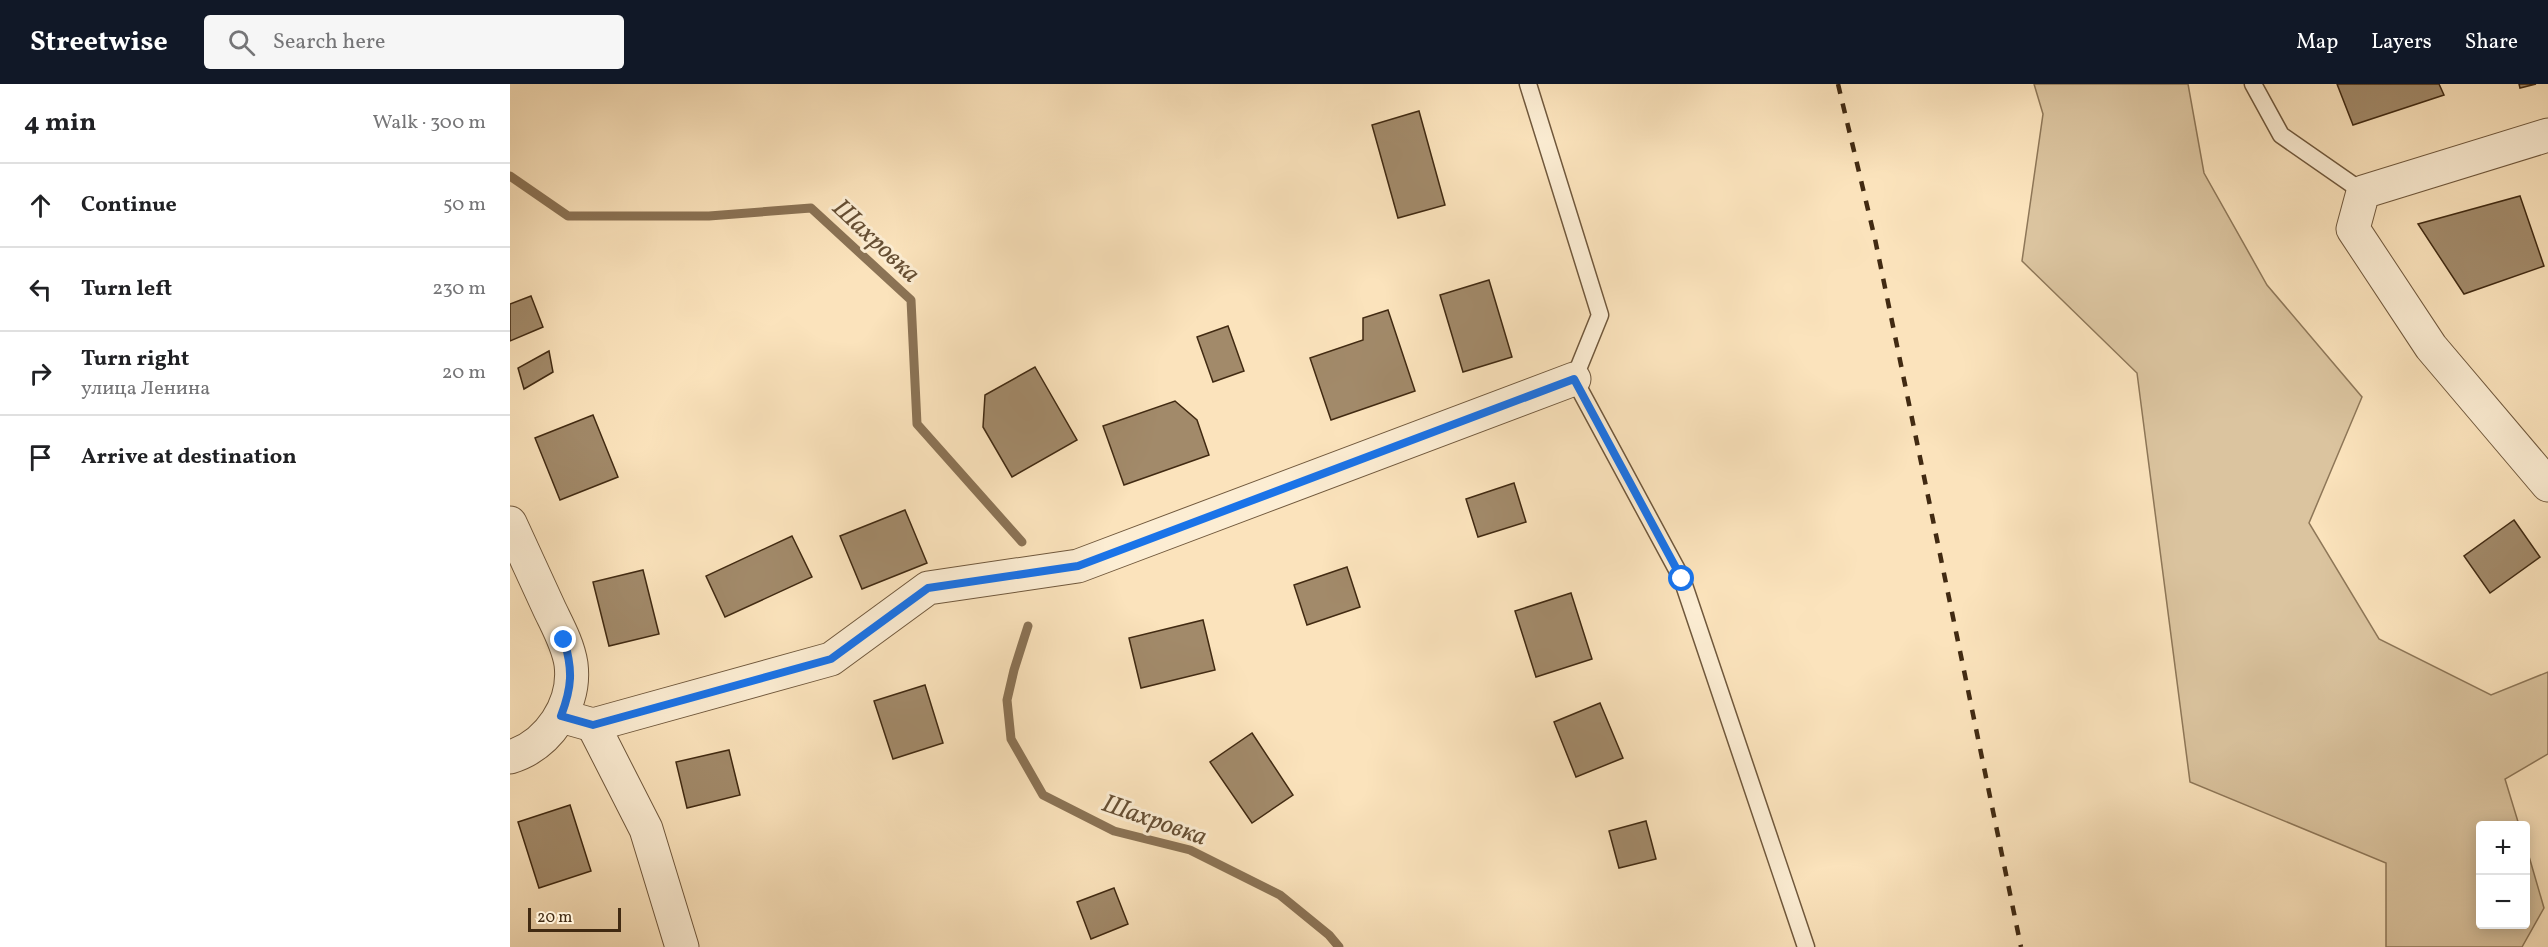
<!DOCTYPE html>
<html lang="en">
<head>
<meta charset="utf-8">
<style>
	:root { --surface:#fff; --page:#f6f6f6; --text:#202124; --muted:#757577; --line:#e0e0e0; --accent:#111827 }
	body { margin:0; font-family:Vollkorn,serif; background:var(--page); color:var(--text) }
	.controls { position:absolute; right:18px; bottom:18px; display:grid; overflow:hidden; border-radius:6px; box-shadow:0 3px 15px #0003 }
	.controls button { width:54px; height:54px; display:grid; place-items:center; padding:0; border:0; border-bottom:2px solid var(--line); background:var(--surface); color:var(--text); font:30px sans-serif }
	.scale { position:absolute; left:18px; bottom:15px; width:93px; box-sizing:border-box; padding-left:6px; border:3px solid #412a12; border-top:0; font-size:16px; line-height:21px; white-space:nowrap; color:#412a12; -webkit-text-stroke:4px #fcedd3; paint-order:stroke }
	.stop { position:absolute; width:18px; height:18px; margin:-14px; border:4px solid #1a73e8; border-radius:50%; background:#fff }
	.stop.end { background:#1a73e8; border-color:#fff; box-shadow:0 2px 6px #0008 }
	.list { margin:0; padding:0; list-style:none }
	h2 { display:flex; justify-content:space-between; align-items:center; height:78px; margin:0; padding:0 24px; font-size:26px }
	h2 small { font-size:20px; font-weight:400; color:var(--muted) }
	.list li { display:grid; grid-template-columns:39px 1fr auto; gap:18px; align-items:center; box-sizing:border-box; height:84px; padding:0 24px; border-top:2px solid var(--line) }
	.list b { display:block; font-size:22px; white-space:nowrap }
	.list p { margin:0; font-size:20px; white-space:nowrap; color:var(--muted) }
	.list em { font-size:20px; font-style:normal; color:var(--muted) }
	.icon { flex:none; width:33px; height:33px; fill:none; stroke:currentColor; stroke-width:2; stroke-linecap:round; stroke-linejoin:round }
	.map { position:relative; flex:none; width:2038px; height:863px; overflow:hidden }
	header { display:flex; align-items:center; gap:36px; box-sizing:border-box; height:84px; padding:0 30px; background:var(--accent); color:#fff }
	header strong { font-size:28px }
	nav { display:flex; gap:33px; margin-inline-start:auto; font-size:21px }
	.search { width:420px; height:54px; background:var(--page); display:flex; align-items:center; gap:15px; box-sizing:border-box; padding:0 21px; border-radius:6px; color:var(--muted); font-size:22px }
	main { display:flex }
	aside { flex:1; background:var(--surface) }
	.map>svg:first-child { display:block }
	.green { fill:#dbc49f; stroke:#8e7758; stroke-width:1.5 }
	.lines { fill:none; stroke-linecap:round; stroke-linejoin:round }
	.stream { stroke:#8b7355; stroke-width:9 }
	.building { fill:#a28a6a; stroke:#412a12; stroke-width:1.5 }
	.service-casing { stroke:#70583c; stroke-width:19 }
	.minor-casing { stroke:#70583c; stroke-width:35 }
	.tertiary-casing { stroke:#70583c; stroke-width:35 }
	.service { stroke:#fcedd3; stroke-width:16 }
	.minor { stroke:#fcedd3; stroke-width:33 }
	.tertiary { stroke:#fcedd3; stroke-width:33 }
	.rail { stroke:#412a12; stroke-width:4.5; stroke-dasharray:10 10; stroke-linecap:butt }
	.route { stroke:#1a73e8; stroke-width:8 }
	.labels { text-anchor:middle; stroke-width:6; stroke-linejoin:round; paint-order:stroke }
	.water-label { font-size:26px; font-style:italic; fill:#664f34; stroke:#fcedd3 }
</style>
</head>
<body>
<header>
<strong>Streetwise</strong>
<div class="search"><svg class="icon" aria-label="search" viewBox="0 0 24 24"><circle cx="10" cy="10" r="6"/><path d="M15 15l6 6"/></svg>Search here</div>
<nav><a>Map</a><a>Layers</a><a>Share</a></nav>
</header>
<main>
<aside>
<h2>4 min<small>Walk · 300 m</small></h2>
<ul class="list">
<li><svg class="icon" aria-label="ahead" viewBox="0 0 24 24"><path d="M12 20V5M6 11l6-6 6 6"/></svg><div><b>Continue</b></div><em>50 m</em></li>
<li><svg class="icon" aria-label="left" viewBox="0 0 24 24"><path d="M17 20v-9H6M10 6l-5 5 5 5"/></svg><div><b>Turn left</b></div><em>230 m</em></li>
<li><svg class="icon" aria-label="right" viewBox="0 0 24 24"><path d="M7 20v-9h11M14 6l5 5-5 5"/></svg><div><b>Turn right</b><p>улица Ленина</p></div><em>20 m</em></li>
<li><svg class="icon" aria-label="arrive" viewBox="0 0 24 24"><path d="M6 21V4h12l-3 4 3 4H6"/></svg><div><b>Arrive at destination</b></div></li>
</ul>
</aside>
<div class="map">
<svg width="2038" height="863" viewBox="0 0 2038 863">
	<rect width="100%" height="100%" fill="#fbe3bc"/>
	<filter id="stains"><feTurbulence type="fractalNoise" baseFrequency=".00333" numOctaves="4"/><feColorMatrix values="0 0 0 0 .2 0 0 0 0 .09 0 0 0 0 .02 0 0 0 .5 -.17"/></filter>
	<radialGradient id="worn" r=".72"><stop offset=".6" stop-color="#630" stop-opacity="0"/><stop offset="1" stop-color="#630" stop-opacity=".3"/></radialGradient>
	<polygon class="green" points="1524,0 1678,0 1694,89 1757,201 1852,313 1799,439 1869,555 1981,611 2038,588 2038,670 1995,695 2009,741 1970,742 1970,840 2016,840 2016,762 2034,824 2012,863 1876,863 1876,779 1680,698 1627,289 1512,177 1533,30"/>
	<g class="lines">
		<g class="stream">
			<polyline points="0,92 58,132 199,132 301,124 401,216 407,340 512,458"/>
			<polyline points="518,542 504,586 497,616 501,655 533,711 604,747 680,766 770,811 819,851 829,863"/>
		</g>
	</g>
	<g class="building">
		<polygon points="1827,0 1929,0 1934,11 1843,41"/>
		<polygon points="2009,0 2026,0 2010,4"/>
		<polygon points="909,27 935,121 888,134 862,41"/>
		<polygon points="2010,112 2034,182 1954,210 1908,140"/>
		<polygon points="979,196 1002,273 953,288 930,211"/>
		<polygon points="21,212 33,243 0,257 0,220"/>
		<polygon points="878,226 905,307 821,336 800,274 853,256 853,234"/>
		<polygon points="718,242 734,287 703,298 687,253"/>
		<polygon points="39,267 43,288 14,305 8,284"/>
		<polygon points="525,283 567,356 502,393 473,343 475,311"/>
		<polygon points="665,317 687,336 699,371 614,401 593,342"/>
		<polygon points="83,331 108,393 50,416 25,354"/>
		<polygon points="1004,399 1016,438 968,453 956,415"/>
		<polygon points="395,426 417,479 352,505 330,452"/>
		<polygon points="2004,436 2030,473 1980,509 1954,472"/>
		<polygon points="282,452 302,493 215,533 196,492"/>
		<polygon points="837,483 850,523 797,541 784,501"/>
		<polygon points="133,486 149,550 99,562 83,498"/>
		<polygon points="1061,509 1082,575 1026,593 1005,527"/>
		<polygon points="693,536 705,586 631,604 619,554"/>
		<polygon points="415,601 433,659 383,675 364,617"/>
		<polygon points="1090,619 1113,674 1066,693 1044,638"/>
		<polygon points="742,649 783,711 742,739 700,678"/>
		<polygon points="219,666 230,711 177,724 166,678"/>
		<polygon points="60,721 81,787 29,804 8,738"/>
		<polygon points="1136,737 1146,775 1109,784 1099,747"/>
		<polygon points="604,804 618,840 581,855 567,818"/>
	</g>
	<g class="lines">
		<g class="service-casing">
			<g id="service">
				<polyline points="1018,0 1090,231 1064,295 1172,495 1296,863"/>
				<polyline points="1743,0 1771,51 1853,108"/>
			</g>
		</g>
		<g class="minor-casing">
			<g id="minor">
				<polyline points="2038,51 1853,108 1843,145 1921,263 2038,401"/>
				<polyline points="51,632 83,641 321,575 418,504 568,482 1064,295"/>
				<polyline points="83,641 136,745 172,863"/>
			</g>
		</g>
		<g class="tertiary-casing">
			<path id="tertiary" d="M0,439C13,467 26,496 39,524C47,541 58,560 61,580C66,620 39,661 0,673"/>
		</g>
		<use href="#service" class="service"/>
		<use href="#minor" class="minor"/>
		<use href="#tertiary" class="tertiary"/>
		<polyline class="rail" points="1328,0 1365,155 1511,863"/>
	</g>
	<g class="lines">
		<path class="route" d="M54,556C63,586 62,603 51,632L83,641L321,575L418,504L568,482L1064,295L1172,495"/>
	</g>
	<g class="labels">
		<g class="water-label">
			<text transform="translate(367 156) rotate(43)" y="9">Шахровка</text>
			<text transform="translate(645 735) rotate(19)" y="9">Шахровка</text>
		</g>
	</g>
	<rect width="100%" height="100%" filter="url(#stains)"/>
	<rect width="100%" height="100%" fill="url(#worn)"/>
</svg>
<div class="controls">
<button>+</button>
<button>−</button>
</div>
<div class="scale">20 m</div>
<div class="stop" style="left:1172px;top:495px"></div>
<div class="stop end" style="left:54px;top:556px"></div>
</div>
</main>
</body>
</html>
